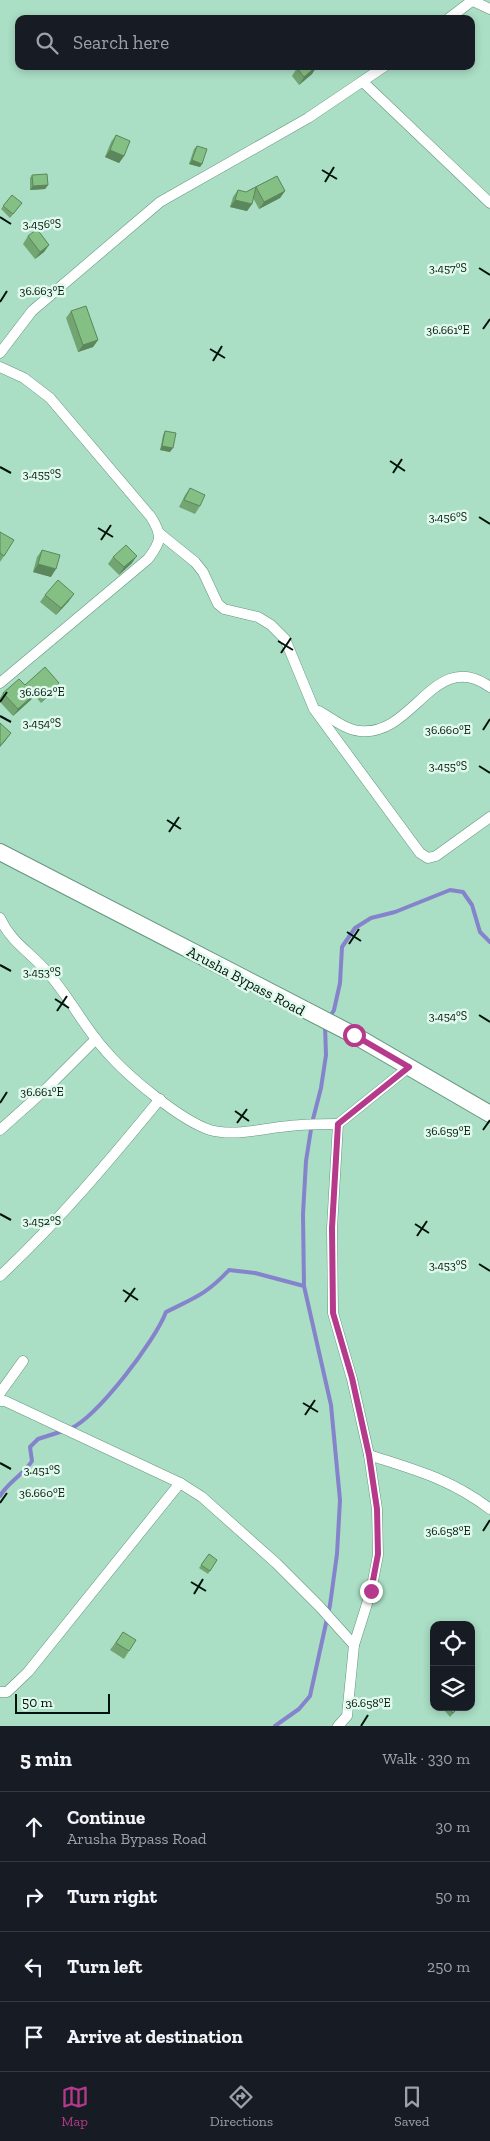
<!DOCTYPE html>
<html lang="en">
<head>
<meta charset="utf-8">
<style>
	:root { --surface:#171b24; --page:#20242c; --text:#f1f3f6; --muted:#9ea1a6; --line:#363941; --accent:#b53a8c }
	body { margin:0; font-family:"Zilla Slab",serif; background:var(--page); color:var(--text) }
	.controls { position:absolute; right:15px; bottom:15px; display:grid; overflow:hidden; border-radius:10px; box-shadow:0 2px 8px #0003 }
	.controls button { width:45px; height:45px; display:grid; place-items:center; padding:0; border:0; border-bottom:1px solid var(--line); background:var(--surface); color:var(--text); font:25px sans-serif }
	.scale { position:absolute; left:15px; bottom:12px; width:95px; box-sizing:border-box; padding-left:5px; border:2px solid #02130b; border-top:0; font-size:14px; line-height:18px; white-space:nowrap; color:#02130b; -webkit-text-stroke:4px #dff9ec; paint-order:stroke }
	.stop { position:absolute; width:15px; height:15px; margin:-11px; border:4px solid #b53a8c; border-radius:50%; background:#fff }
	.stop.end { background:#b53a8c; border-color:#fff; box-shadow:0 1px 5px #0008 }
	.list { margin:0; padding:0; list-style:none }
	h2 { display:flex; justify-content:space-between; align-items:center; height:65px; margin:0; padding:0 20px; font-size:21px }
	h2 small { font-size:16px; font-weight:400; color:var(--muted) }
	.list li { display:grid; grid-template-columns:32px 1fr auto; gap:15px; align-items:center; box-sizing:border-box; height:70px; padding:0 20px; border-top:1px solid var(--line) }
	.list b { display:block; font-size:19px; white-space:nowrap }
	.list p { margin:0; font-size:16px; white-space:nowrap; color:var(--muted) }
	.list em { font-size:16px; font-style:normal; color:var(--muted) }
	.icon { flex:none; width:28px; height:28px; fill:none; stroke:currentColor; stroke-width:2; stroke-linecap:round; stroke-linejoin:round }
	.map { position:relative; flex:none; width:490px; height:1726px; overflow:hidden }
	.search { position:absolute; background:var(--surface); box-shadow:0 2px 8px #0003; left:15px; right:15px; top:15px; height:55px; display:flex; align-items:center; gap:12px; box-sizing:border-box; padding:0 18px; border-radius:10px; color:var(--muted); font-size:19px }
	.sheet { height:345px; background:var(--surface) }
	nav { display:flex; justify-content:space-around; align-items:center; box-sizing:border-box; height:70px; border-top:1px solid var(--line); background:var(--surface); font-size:14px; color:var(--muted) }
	nav a { display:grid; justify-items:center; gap:2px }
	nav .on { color:var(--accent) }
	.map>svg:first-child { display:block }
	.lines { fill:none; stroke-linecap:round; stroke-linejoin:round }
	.stream { stroke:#8583cb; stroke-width:4 }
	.street-casing { stroke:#64967f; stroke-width:11 }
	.primary-casing { stroke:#64967f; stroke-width:18 }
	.street { stroke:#fff; stroke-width:10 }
	.primary { stroke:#fff; stroke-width:16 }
	.wall { fill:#72a571 }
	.shaded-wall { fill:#5c865c }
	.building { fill:#84c083; stroke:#5c865c }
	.route { stroke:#b53a8c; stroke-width:6 }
	.ticks { fill:none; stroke:#02130b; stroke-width:2 }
	.labels { text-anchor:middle; stroke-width:5; stroke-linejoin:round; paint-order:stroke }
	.street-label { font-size:15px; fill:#02130b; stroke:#dff9ec }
	.ticks-label { font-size:12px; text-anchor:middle; fill:#02130b; stroke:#dff9ec; stroke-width:5; stroke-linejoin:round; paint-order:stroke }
</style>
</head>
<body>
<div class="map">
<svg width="490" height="1726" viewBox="0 0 490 1726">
	<rect width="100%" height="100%" fill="#aadec5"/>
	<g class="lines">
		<g class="stream">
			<polyline points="330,1017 334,1010 340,983 342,947 355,928 371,918 395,912 450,890 463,892 472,905 480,932 490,942"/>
			<path d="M70,1429C98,1416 155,1341 166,1312C194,1298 207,1294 229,1270L255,1273L304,1286"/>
			<path d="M0,1496C8,1482 23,1475 32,1461L30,1447L38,1439L63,1431"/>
			<polyline points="275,1726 299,1709 310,1696 330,1605 337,1554 340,1500 331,1405 304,1286 303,1214 306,1161 312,1123 321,1088 326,1055 325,1026"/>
		</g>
		<g class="street-casing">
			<g id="street">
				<polyline points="471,0 490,9"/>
				<polyline points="448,19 473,0"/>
				<polyline points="363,82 490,203"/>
				<polyline points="0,353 32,311 160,202 308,118 385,66"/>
				<path d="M0,367L24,378L50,398L151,517C163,536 161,542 148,559L0,683"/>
				<polyline points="159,533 195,562 203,572 218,604 224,609 258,617 271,625 285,639 314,709 420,853 428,858 436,856 490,817"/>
				<path d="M319,711C331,718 346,730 360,731C414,737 434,647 490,687"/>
				<path d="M0,918C12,944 32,953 49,974C70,998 84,1027 105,1050C126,1075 180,1120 210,1130C235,1137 264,1128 289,1126C306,1124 322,1124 338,1124"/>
				<polyline points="0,1130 47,1088 96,1039"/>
				<path d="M0,1276C58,1222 110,1160 160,1099"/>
				<polyline points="0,1393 23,1361"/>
				<polyline points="0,1401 5,1401 180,1483 202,1497 276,1563 320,1607 354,1645"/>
				<path d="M369,1455C415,1470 451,1479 490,1509"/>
				<polyline points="0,1692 7,1692 28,1672 180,1483"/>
				<polyline points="338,1726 347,1716 354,1645 371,1591 378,1555 377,1509 369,1455 352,1379 333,1313 332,1228 338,1124 409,1067"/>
			</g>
		</g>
		<g class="primary-casing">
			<polyline id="primary" points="0,852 354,1035 490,1114"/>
		</g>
		<use href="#street" class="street"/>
		<use href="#primary" class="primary"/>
	</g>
	<g class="wall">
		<polygon points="317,66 312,74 299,85 292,76 297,68"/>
		<polygon points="116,135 124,156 119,163 105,157 111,142"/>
		<polygon points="197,146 202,164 200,167 189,164 194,149"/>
		<polygon points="32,175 48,185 45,189 30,190 30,178"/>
		<polygon points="277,176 285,191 280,198 259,209 253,198 252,204 247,211 230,207 233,197 238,190 246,192"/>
		<polygon points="12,195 22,203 10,218 1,209"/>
		<polygon points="28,236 49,245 44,252 35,259 23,244"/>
		<polygon points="71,311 98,340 93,347 78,352 66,318"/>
		<polygon points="165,431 170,452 160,450 163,435"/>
		<polygon points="190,488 200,506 195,514 179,507 185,495"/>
		<polygon points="0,532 4,556 0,562"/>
		<polygon points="42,550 51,577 33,572 37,557"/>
		<polygon points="113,557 132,563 119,575 108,564"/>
		<polygon points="45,595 69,601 56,615 40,602"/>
		<polygon points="59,683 54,690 41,703 35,696 13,716 0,702 0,698 3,693 25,685"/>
		<polygon points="209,1554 217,1560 208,1574 199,1568"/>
		<polygon points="123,1632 129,1651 124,1659 110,1650"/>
		<polygon points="445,1707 459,1707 450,1717 444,1710"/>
	</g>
	<g class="shaded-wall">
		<polygon points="317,66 312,74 299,85 304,77"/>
		<polygon points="110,150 124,156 119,163 105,157"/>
		<polygon points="192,160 202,164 200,167 189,164"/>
		<polygon points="48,185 45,189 30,190 33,186"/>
		<polygon points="285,191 280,198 259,209 264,202"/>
		<polygon points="235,200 252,204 247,211 230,207"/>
		<polygon points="49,245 44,252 35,259 40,252"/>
		<polygon points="98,340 93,347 78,352 83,345"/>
		<polygon points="162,446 173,448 170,452 160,450"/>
		<polygon points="137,556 132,563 119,575 124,567"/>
		<polygon points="38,564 56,569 51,577 33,572"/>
		<polygon points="74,594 69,601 56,615 61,608"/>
		<polygon points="59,683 54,690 41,703 46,696"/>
		<polygon points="40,689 35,696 13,716 18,709"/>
		<polygon points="11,733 6,740 0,747 0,746"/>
	</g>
	<g class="building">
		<polygon points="299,66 317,66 304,77 297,68"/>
		<polygon points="116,135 130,141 124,156 110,150"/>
		<polygon points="197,146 207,149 202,164 192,160"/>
		<polygon points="47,174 48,185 33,186 32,175"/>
		<polygon points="277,176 285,191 264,202 256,187 252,204 235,200 238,190 246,192"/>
		<polygon points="12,195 22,203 13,214 3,206"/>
		<polygon points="37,229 49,245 40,252 28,236"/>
		<polygon points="86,306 98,340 83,345 71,311"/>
		<polygon points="165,431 176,433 173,448 162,446"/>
		<polygon points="190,488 205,495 200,506 184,500"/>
		<polygon points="0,532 14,540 4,556 0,553"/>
		<polygon points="126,545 137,556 124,567 113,557"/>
		<polygon points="42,550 60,555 56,569 38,564"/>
		<polygon points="58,580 74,594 61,608 45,595"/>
		<polygon points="45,667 59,683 46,696 40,689 18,709 3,693 19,679 25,685"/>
		<polygon points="0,723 11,733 0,746"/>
		<polygon points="209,1554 217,1560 210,1571 201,1565"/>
		<polygon points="123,1632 136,1640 129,1651 116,1643"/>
		<polygon points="447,1707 459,1707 453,1713"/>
	</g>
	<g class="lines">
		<polyline class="route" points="354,1035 409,1067 338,1124 332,1228 333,1313 352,1378 369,1455 377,1509 378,1554 371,1591"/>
	</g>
	<path class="ticks" d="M322,170L337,179M325,182L334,167M0,217L11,224M479,268L490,275M0,302L7,291M483,329L490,319M210,349L225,358M213,361L222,346M390,461L405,471M0,467L11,473M393,473L402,459M479,517L490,524M98,528L113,537M101,540L111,525M278,641L293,650M281,653L291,638M0,702L7,692M0,716L11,722M483,730L490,719M479,766L490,773M167,820L181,829M169,832L179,817M347,932L361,941M349,944L359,929M0,965L11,971M55,999L69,1008M57,1011L67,996M479,1015L490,1022M0,1103L7,1092M235,1111L249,1121M237,1123L247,1109M483,1130L490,1120M0,1214L11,1220M415,1224L429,1233M417,1236L427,1221M479,1264L490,1271M123,1290L138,1300M125,1302L135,1288M303,1403L318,1412M305,1415L315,1400M0,1463L11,1469M0,1503L7,1493M483,1531L490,1520M191,1582L206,1591M194,1594L203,1579M361,1726L368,1715"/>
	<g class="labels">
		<g class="street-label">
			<text transform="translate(246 981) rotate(28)" y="5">Arusha Bypass Road</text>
		</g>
	</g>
	<g class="ticks-label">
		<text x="42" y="228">3.456°S</text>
		<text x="448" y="272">3.457°S</text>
		<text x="42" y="295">36.663°E</text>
		<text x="448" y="334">36.661°E</text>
		<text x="42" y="478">3.455°S</text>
		<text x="448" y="521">3.456°S</text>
		<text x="42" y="696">36.662°E</text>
		<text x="42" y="727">3.454°S</text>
		<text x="448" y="734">36.660°E</text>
		<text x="448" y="770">3.455°S</text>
		<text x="42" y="976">3.453°S</text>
		<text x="448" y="1020">3.454°S</text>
		<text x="42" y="1096">36.661°E</text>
		<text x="448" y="1135">36.659°E</text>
		<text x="42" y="1225">3.452°S</text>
		<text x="448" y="1269">3.453°S</text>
		<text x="42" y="1474">3.451°S</text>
		<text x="42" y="1497">36.660°E</text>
		<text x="448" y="1535">36.658°E</text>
		<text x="368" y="1707">36.658°E</text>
	</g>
</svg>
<div class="controls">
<button><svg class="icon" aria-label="locate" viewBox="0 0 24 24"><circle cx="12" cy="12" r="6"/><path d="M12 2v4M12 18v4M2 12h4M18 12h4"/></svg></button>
<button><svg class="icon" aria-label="layers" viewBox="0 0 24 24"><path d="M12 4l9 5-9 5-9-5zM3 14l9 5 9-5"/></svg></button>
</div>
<div class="scale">50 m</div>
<div class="stop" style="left:354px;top:1035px"></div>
<div class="stop end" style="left:371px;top:1591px"></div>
<div class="search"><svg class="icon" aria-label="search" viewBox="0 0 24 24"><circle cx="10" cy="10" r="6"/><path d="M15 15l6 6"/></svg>Search here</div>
</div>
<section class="sheet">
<h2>5 min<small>Walk · 330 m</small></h2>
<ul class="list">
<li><svg class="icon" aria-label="ahead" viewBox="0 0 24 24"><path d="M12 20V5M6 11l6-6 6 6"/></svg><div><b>Continue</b><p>Arusha Bypass Road</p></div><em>30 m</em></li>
<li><svg class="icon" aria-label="right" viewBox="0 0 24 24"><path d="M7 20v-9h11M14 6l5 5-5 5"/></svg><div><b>Turn right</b></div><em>50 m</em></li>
<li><svg class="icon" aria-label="left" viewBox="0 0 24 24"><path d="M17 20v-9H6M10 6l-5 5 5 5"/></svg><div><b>Turn left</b></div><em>250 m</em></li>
<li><svg class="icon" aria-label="arrive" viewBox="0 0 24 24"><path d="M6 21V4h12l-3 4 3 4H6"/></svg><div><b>Arrive at destination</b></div></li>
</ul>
</section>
<nav>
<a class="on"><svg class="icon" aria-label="map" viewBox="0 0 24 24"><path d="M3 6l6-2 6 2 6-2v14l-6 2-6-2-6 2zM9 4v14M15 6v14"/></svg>Map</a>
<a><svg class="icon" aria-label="directions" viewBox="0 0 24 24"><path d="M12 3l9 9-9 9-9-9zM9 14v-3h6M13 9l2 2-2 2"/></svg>Directions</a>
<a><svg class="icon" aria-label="saved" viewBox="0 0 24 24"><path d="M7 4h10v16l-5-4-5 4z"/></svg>Saved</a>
</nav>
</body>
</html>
